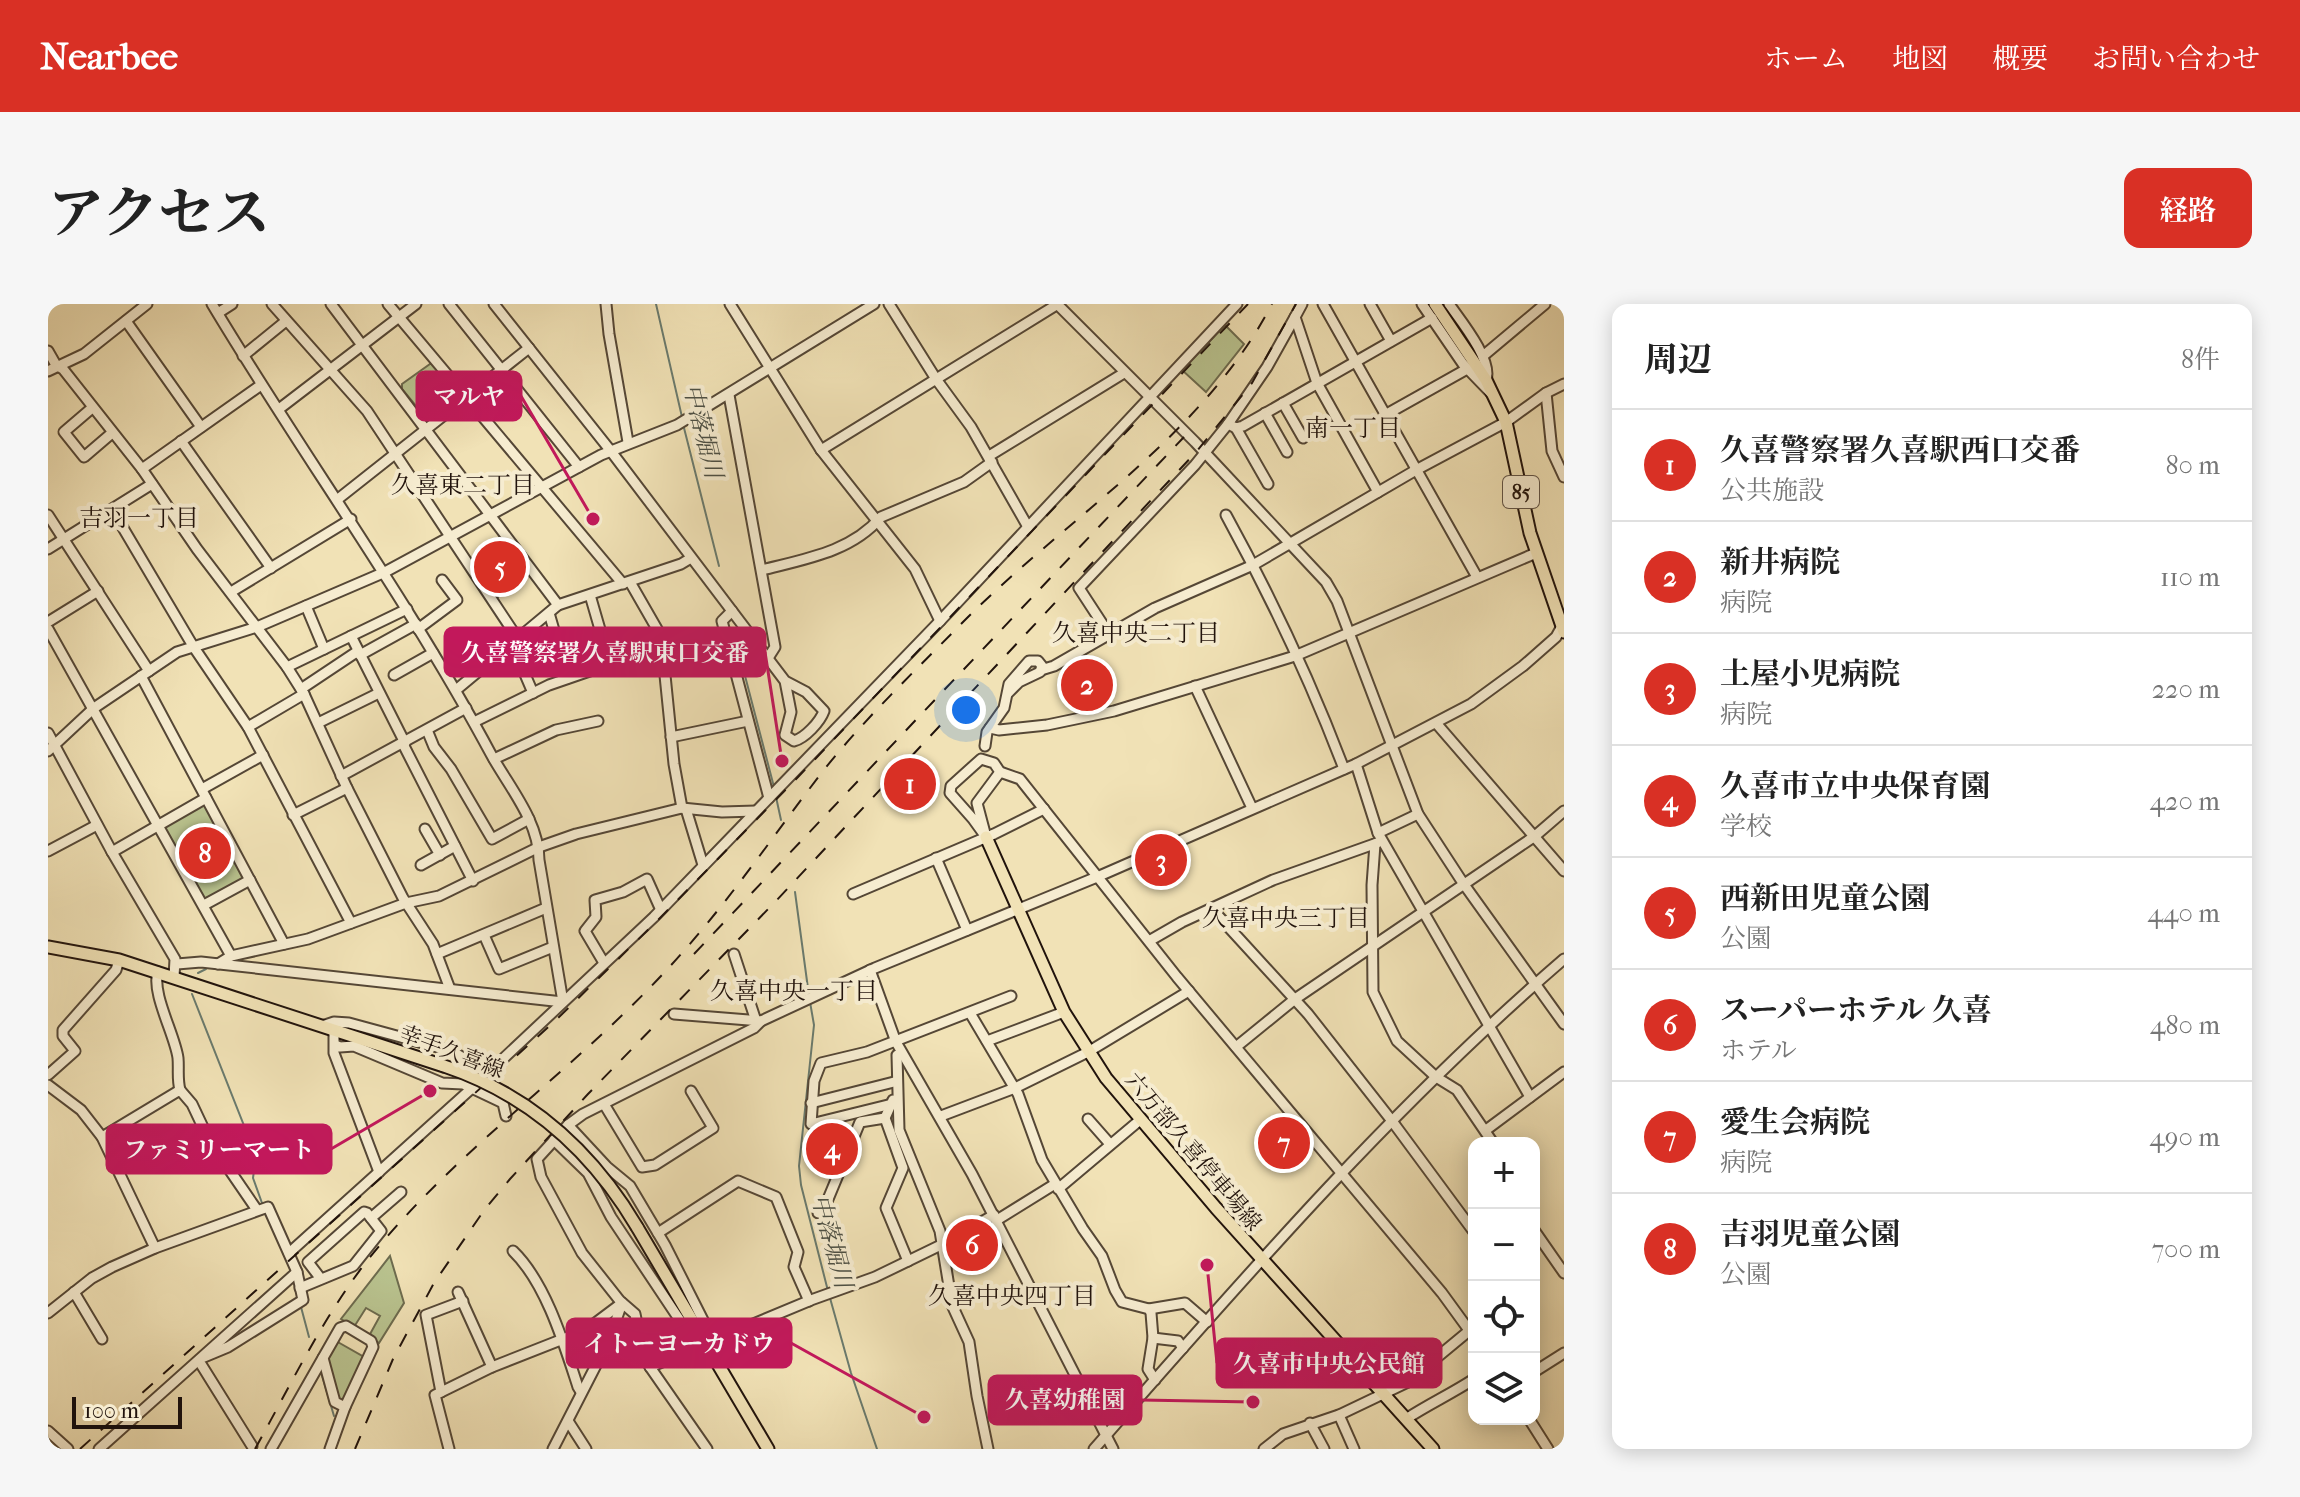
<!DOCTYPE html>
<html lang="ja">
<head>
<meta charset="utf-8">
<style>
	:root { --surface:#fff; --page:#f6f6f6; --text:#222; --muted:#767676; --line:#e0e0e0; --accent:#d93025 }
	body { margin:0; font-family:"IM FELL French Canon","Noto Serif JP",serif; background:var(--page); color:var(--text) }
	.controls { position:absolute; right:24px; bottom:24px; display:grid; overflow:hidden; border-radius:16px; box-shadow:0 4px 20px #0003 }
	.controls button { width:72px; height:72px; display:grid; place-items:center; padding:0; border:0; border-bottom:2px solid var(--line); background:var(--surface); color:var(--text); font:40px sans-serif }
	.scale { position:absolute; left:24px; bottom:20px; width:110px; box-sizing:border-box; padding-left:8px; border:4px solid #21130c; border-top:0; font-size:22px; line-height:28px; white-space:nowrap; color:#21130c; -webkit-text-stroke:6px #f6ecd0; paint-order:stroke }
	.you { position:absolute; left:918px; top:406px; width:28px; height:28px; margin:-20px; border:6px solid #fff; border-radius:50%; background:#1a73e8; box-shadow:0 0 0 12px #1a73e833 }
	.badge { display:grid; place-items:center; width:52px; height:52px; border-radius:50%; background:var(--accent); color:#fff; font-size:26px; font-weight:700 }
	.pin { position:absolute; translate:-50% -50%; border:4px solid #fff; box-shadow:0 2px 8px #0006 }
	.list { margin:0; padding:0; list-style:none }
	h2 { display:flex; justify-content:space-between; align-items:center; height:104px; margin:0; padding:0 32px; font-size:34px }
	h2 small { font-size:26px; font-weight:400; color:var(--muted) }
	.list li { display:grid; grid-template-columns:52px 1fr auto; gap:24px; align-items:center; box-sizing:border-box; height:112px; padding:0 32px; border-top:2px solid var(--line) }
	.list b { display:block; font-size:30px; white-space:nowrap }
	.list p { margin:0; font-size:26px; white-space:nowrap; color:var(--muted) }
	.list em { font-size:26px; font-style:normal; color:var(--muted) }
	.icon { flex:none; width:44px; height:44px; fill:none; stroke:currentColor; stroke-width:2; stroke-linecap:round; stroke-linejoin:round }
	.map { position:relative; flex:none; width:1516px; height:1145px; overflow:hidden; border-radius:16px }
	header { display:flex; align-items:center; gap:48px; box-sizing:border-box; height:112px; padding:0 40px; background:var(--accent); color:#fff }
	header strong { font-size:38px }
	nav { display:flex; gap:44px; margin-inline-start:auto; font-size:28px }
	.intro { display:flex; align-items:center; justify-content:space-between; box-sizing:border-box; height:192px; padding:0 48px }
	h1 { margin:0; font-size:56px }
	.button { padding:20px 36px; border-radius:16px; background:var(--accent); color:#fff; font-size:28px; font-weight:700 }
	main { display:flex; gap:48px; padding:0 48px }
	aside { flex:1; background:var(--surface); border-radius:16px; box-shadow:0 4px 20px #0003 }
	.map>svg:first-child { display:block }
	.green { fill:#b9c38f; stroke:#6d6b4e; stroke-width:2 }
	.lines { fill:none; stroke-linecap:round; stroke-linejoin:round }
	.stream { stroke:#6a7a6d; stroke-width:2 }
	.minor-casing { stroke:#554736; stroke-width:13 }
	.major-casing { stroke:#21130c; stroke-width:15 }
	.minor { stroke:#f6ecd0; stroke-width:9 }
	.major { stroke:#f1e2b6; stroke-width:11 }
	.rail { stroke:#21130c; stroke-width:2; stroke-dasharray:14 14; stroke-linecap:butt }
	.major-bridge-casing { stroke:#21130c; stroke-width:15; stroke-linecap:butt }
	.major-bridge { stroke:#f1e2b6; stroke-width:11 }
	.labels { text-anchor:middle; stroke-width:8; stroke-linejoin:round; paint-order:stroke }
	.shield { fill:#f6ecd0; stroke:#615447; stroke-width:2 }
	.shield-label { font-size:20px; font-weight:bold; fill:#21130c }
	.street-label { font-size:22px; fill:#21130c; stroke:#f6ecd0 }
	.neighbourhood-label { font-size:24px; fill:#21130c; stroke:#f6ecd0 }
	.water-label { font-size:24px; font-style:italic; fill:#4c4f44; stroke:#f6ecd0 }
	.leader { fill:none; stroke:#c2185b; stroke-width:3 }
	.callout-dot { fill:#c2185b; stroke:#f6ecd0; stroke-width:3 }
	.callout { fill:#c2185b; stroke:#c2185b; stroke-width:3 }
	.callout-label { font-size:24px; text-anchor:middle; font-weight:bold; fill:#fff }
</style>
</head>
<body>
<header>
<strong>Nearbee</strong>
<nav><a>ホーム</a><a>地図</a><a>概要</a><a>お問い合わせ</a></nav>
</header>
<div class="intro"><h1>アクセス</h1><a class="button">経路</a></div>
<main>
<div class="map">
<svg width="1516" height="1145" viewBox="0 0 1516 1145">
	<rect width="100%" height="100%" fill="#f1e2b6"/>
	<filter id="stains"><feTurbulence type="fractalNoise" baseFrequency=".0025" numOctaves="4"/><feColorMatrix values="0 0 0 0 .2 0 0 0 0 .09 0 0 0 0 .02 0 0 0 .5 -.17"/></filter>
	<radialGradient id="worn" r=".72"><stop offset=".6" stop-color="#630" stop-opacity="0"/><stop offset="1" stop-color="#630" stop-opacity=".3"/></radialGradient>
	<g class="green">
		<polygon points="1177,21 1196,40 1158,88 1134,66"/>
		<polygon points="382,60 386,60 412,93 382,119 354,85 354,80"/>
		<polygon points="455,237 458,237 480,267 450,293 446,292 423,259 425,255"/>
		<polygon points="157,499 197,574 157,595 115,524"/>
		<polygon points="342,952 356,999 331,1039 321,1032 332,1012 318,1004 306,1023 293,1015"/>
		<polygon points="288,1037 316,1053 295,1096 291,1096 278,1055"/>
	</g>
	<g class="lines">
		<g class="stream">
			<polyline points="608,0 634,113"/>
			<polyline points="635,120 671,262"/>
			<polyline points="690,345 726,483"/>
			<polyline points="728,493 733,516"/>
			<polyline points="747,588 761,692"/>
			<polyline points="150,669 158,665"/>
			<polyline points="144,690 208,852 205,874 214,899"/>
			<polyline points="762,698 766,721 751,862 753,881 780,987"/>
			<polyline points="782,994 803,1069 829,1145"/>
			<polyline points="253,1003 261,1033"/>
			<polyline points="273,1068 286,1112"/>
		</g>
		<g class="minor-casing">
			<g id="minor">
				<path d="M164,0C255,152 360,295 444,452C462,484 491,518 491,556L515,698"/>
				<polyline points="224,0 319,107 470,335"/>
				<polyline points="283,0 510,301"/>
				<polyline points="340,0 575,280"/>
				<polyline points="401,0 531,163"/>
				<path d="M446,0L562,146L737,377L743,408L737,431L746,437C757,434 772,418 776,407L758,388L737,377"/>
				<polyline points="558,0 561,30 580,138"/>
				<polyline points="682,0 773,146 867,265 892,317"/>
				<polyline points="841,0 888,75 923,123 980,223"/>
				<polyline points="1009,0 1147,138 1278,278 1289,297 1370,510 1415,579 1516,720"/>
				<polyline points="1275,0 1429,273"/>
				<polyline points="1322,0 1343,37"/>
				<polyline points="1374,0 1415,60 1444,90"/>
				<path d="M1401,0C1413,17 1445,56 1438,76"/>
				<polyline points="170,9 184,0"/>
				<polyline points="1247,13 1254,0"/>
				<polyline points="78,17 153,123"/>
				<polyline points="0,47 8,61 15,65 94,165 149,245 239,363 256,390 299,484 355,594 385,640 402,685"/>
				<polyline points="195,52 238,17"/>
				<polyline points="1435,52 1497,0"/>
				<polyline points="0,67 36,50 99,0"/>
				<polyline points="1498,89 1504,147 1516,173"/>
				<polyline points="681,91 727,343 720,354"/>
				<polyline points="1235,99 1255,134"/>
				<polyline points="44,104 16,128 36,153 64,129"/>
				<polyline points="231,105 368,0"/>
				<polyline points="1217,109 1239,148"/>
				<polyline points="1337,111 1419,65"/>
				<polyline points="1180,120 1219,63 1247,13 1269,79 1330,188"/>
				<polyline points="1188,124 1220,180"/>
				<polyline points="133,137 223,264"/>
				<polyline points="773,146 1010,0"/>
				<polyline points="941,152 1076,69"/>
				<polyline points="94,165 213,81"/>
				<polyline points="290,195 481,44"/>
				<polyline points="65,207 145,342 200,423 303,619"/>
				<polyline points="0,211 101,367"/>
				<path d="M1178,211C1223,293 1263,378 1296,465"/>
				<polyline points="0,245 104,180"/>
				<path d="M714,266C757,255 803,248 833,213L916,178L944,158"/>
				<polyline points="582,278 613,332 626,460 634,504"/>
				<polyline points="183,288 303,215"/>
				<polyline points="542,291 562,360"/>
				<polyline points="258,302 276,345"/>
				<polyline points="684,307 674,317 721,494"/>
				<polyline points="501,309 520,374"/>
				<polyline points="0,318 50,287"/>
				<polyline points="0,325 183,652"/>
				<polyline points="370,325 409,296 394,276"/>
				<polyline points="1061,330 1031,284 1147,161 1180,120 1188,124 1195,122 1384,14"/>
				<polyline points="303,332 357,439"/>
				<polyline points="464,340 485,389"/>
				<polyline points="312,351 368,320"/>
				<polyline points="239,363 359,305"/>
				<polyline points="993,366 1006,362 1107,304 1205,261 1368,166 1458,118 1498,89 1516,80"/>
				<polyline points="346,371 385,349"/>
				<polyline points="93,372 236,640"/>
				<polyline points="1147,382 1204,504"/>
				<polyline points="253,385 310,347"/>
				<polyline points="408,386 510,301 633,260 643,254"/>
				<polyline points="426,418 501,381 614,342"/>
				<polyline points="270,419 331,389"/>
				<polyline points="1388,419 1516,567"/>
				<polyline points="200,423 256,390"/>
				<polyline points="942,424 951,426 999,421 1066,407 1247,352 1488,249"/>
				<polyline points="379,426 386,443 403,465 444,535 481,515"/>
				<polyline points="0,429 64,548 127,655 126,673"/>
				<polyline points="623,433 700,417"/>
				<polyline points="355,440 425,577"/>
				<polyline points="937,442 939,428 956,404 961,380 981,357 990,357 994,362 992,368 971,378 960,389"/>
				<polyline points="0,447 46,404 129,348 209,323 337,268 553,151 629,121 826,0"/>
				<polyline points="446,455 508,426 550,417"/>
				<polygon points="933,455 946,459 952,468 929,499 938,533 925,515 902,489 903,482"/>
				<polyline points="1308,460 1330,529 1482,793"/>
				<polyline points="952,468 972,475 1129,673 1394,989 1426,1033"/>
				<polyline points="293,472 418,404"/>
				<polyline points="154,485 215,451"/>
				<polyline points="638,505 655,561"/>
				<polyline points="245,511 299,484"/>
				<polyline points="377,525 392,551"/>
				<polyline points="1330,529 1370,510"/>
				<polyline points="1327,540 1324,581 1325,688 1349,737 1388,773 1409,786 1445,839"/>
				<polyline points="0,547 49,521"/>
				<polyline points="64,548 158,494"/>
				<polyline points="888,554 919,626"/>
				<polyline points="373,561 407,542"/>
				<polyline points="805,590 946,530 996,505"/>
				<polyline points="156,601 202,576"/>
				<polyline points="1164,605 1260,710 1344,817 1426,928"/>
				<polyline points="436,631 451,665 505,643"/>
				<polyline points="1101,637 1134,618 1225,576 1329,539"/>
				<polyline points="389,650 498,604"/>
				<polyline points="686,650 708,717"/>
				<polyline points="556,659 537,627 548,613 547,596 575,588 599,575 612,604"/>
				<polyline points="129,660 153,658 515,698"/>
				<polyline points="170,660 183,652 260,635 358,599 391,592 491,543 528,530 634,504 674,508 708,507"/>
				<polyline points="822,666 848,738 924,870 1065,1145"/>
				<path d="M110,668C103,689 127,731 130,754C131,765 129,775 132,786"/>
				<polyline points="922,709 970,790 994,856 1035,925 1054,952 1067,986 1074,998 1101,1005 1103,1009 1105,1034 1100,1065 1107,1076"/>
				<polyline points="626,710 713,717"/>
				<polyline points="274,722 286,718 301,719 404,747 440,769"/>
				<polyline points="286,726 286,749 331,868"/>
				<polyline points="939,737 1016,708"/>
				<polyline points="287,741 292,743 306,742 394,779 415,780 455,799 458,812"/>
				<polyline points="1188,743 1247,695 1487,532 1516,507"/>
				<polyline points="849,751 851,826 892,927 904,1001 921,1038 929,1092 940,1145"/>
				<polyline points="0,771 27,747 15,732 15,726 68,666 71,656"/>
				<polyline points="0,781 33,806 54,833 107,944"/>
				<polyline points="845,796 837,814 855,864 838,904 860,957"/>
				<polyline points="763,799 846,778"/>
				<polyline points="556,800 594,863 607,861 665,824 643,787"/>
				<polyline points="844,800 763,820 766,777 773,759 819,748 963,692"/>
				<polyline points="893,812 967,784 1040,748 1141,687"/>
				<polyline points="1040,815 1062,840"/>
				<polyline points="1438,826 1516,768"/>
				<polyline points="54,833 132,786 144,800 161,836 209,906"/>
				<polyline points="506,836 540,869 563,913 645,1036 658,1040 660,1026 617,941 582,882 559,863 520,821"/>
				<polyline points="1010,885 1092,816"/>
				<polyline points="770,909 778,900 812,818 837,814"/>
				<polyline points="323,914 353,888"/>
				<polyline points="949,916 1007,880"/>
				<polyline points="1486,926 1516,969"/>
				<polyline points="610,929 690,877 728,893 750,948 746,963 761,997"/>
				<path d="M465,947C498,979 516,1040 530,1083L533,1088"/>
				<polyline points="241,949 424,784 606,613 892,317 1189,0"/>
				<polyline points="252,984 305,962 306,961 333,927 319,909 316,908 260,958 273,975"/>
				<polyline points="26,988 54,1035"/>
				<polyline points="410,988 444,1063"/>
				<polyline points="1101,1005 1137,999 1159,1018"/>
				<polyline points="0,1009 44,974 64,963 107,944 220,903 249,968 255,996 180,1043 156,1053"/>
				<polyline points="1105,1034 1130,1037 1135,1044"/>
				<polyline points="275,1054 287,1098 297,1103"/>
				<polyline points="151,1057 204,1142"/>
				<polyline points="602,1063 763,996 827,973 895,940 946,911"/>
				<polyline points="1486,1068 1516,1049"/>
				<polyline points="393,1088 378,1011 415,997"/>
				<polyline points="1291,1111 1306,1145"/>
				<path d="M1358,1115C1381,1100 1403,1090 1426,1075"/>
				<polyline points="1481,1115 1500,1145"/>
				<polyline points="520,1117 538,1145"/>
				<polyline points="1262,1119 1276,1145"/>
				<polyline points="0,1127 20,1145"/>
				<polyline points="51,1145 249,968"/>
				<polyline points="223,1145 292,1024 298,1022 323,1037 325,1043 297,1103 282,1145"/>
				<polyline points="401,1145 387,1091 444,1063 538,1026 574,999"/>
				<polyline points="505,1145 562,1034 574,999"/>
				<polyline points="659,1145 602,1063 594,1044 587,1010 572,997 534,949 493,873 489,855 520,821 535,810 706,724 713,717 827,664 1049,573 1308,460 1423,400 1475,362 1508,333 1513,324"/>
				<path d="M1046,1145C1195,975 1344,803 1516,655"/>
				<polyline points="1216,1145 1235,1130 1291,1111 1358,1079 1422,1026"/>
			</g>
		</g>
		<g class="major-casing">
			<g id="major">
				<polyline points="1387,0 1438,76 1458,118 1482,229 1516,328"/>
				<polyline points="938,533 1016,708 1058,774 1168,904 1385,1145"/>
				<polyline points="0,643 71,656 396,762"/>
				<polyline points="589,923 720,1145"/>
			</g>
		</g>
		<use href="#minor" class="minor"/>
		<use href="#major" class="major"/>
		<g class="rail">
			<polyline points="646,650 1136,133"/>
			<polyline points="32,1145 507,717 610,616 751,472 1200,0"/>
			<path d="M207,1145C246,1075 280,1002 332,941C422,834 541,755 633,650C684,593 728,528 775,467C818,413 870,364 918,315C1021,212 1155,132 1224,0"/>
			<polyline points="307,1145 345,1055 386,979 437,905 462,875 540,790 727,598 1149,147 1204,79 1248,0"/>
		</g>
		<g class="major-bridge-casing">
			<path id="major-bridge" d="M396,762C480,790 544,847 589,923"/>
		</g>
		<use href="#major-bridge" class="major-bridge"/>
	</g>
	<g class="labels">
		<rect class="shield" x="1455" y="172" width="36" height="32" rx="6"/>
		<g class="shield-label">
			<text x="1473" y="195">85</text>
		</g>
		<g class="street-label">
			<text transform="translate(404 747) rotate(21)" y="8">幸手久喜線</text>
			<text transform="translate(1146 847) rotate(50)" y="8">六万部久喜停車場線</text>
		</g>
		<g class="neighbourhood-label">
			<text x="1305" y="132">南一丁目</text>
			<text x="415" y="189">久喜東二丁目</text>
			<text x="91" y="222">吉羽一丁目</text>
			<text x="1088" y="337">久喜中央二丁目</text>
			<text x="1238" y="622">久喜中央三丁目</text>
			<text x="746" y="695">久喜中央一丁目</text>
			<text x="964" y="1000">久喜中央四丁目</text>
		</g>
		<g class="water-label">
			<text transform="translate(655 127) rotate(76)" y="8">中落堀川</text>
			<text transform="translate(784 937) rotate(75)" y="8">中落堀川</text>
		</g>
	</g>
	<path class="leader" d="M545 215L473 92M734 457L717 348M382 787L283 845M876 1113L743 1039M1159 961L1169 1059M1205 1098L1093 1096"/>
	<g class="callout-dot">
		<circle cx="545" cy="215" r="8"/>
		<circle cx="734" cy="457" r="8"/>
		<circle cx="382" cy="787" r="8"/>
		<circle cx="876" cy="1113" r="8"/>
		<circle cx="1159" cy="961" r="8"/>
		<circle cx="1205" cy="1098" r="8"/>
	</g>
	<g class="callout">
		<rect x="369" y="68" width="104" height="48" rx="8"/>
		<rect x="397" y="324" width="320" height="48" rx="8"/>
		<rect x="59" y="821" width="224" height="48" rx="8"/>
		<rect x="519" y="1015" width="224" height="48" rx="8"/>
		<rect x="1169" y="1035" width="224" height="48" rx="8"/>
		<rect x="941" y="1072" width="152" height="48" rx="8"/>
	</g>
	<g class="callout-label">
		<text x="421" y="101">マルヤ</text>
		<text x="557" y="357">久喜警察署久喜駅東口交番</text>
		<text x="171" y="854">ファミリーマート</text>
		<text x="631" y="1048">イトーヨーカドウ</text>
		<text x="1281" y="1068">久喜市中央公民館</text>
		<text x="1017" y="1104">久喜幼稚園</text>
	</g>
	<rect width="100%" height="100%" filter="url(#stains)"/>
	<rect width="100%" height="100%" fill="url(#worn)"/>
</svg>
<div class="controls">
<button>+</button>
<button>−</button>
<button><svg class="icon" aria-label="locate" viewBox="0 0 24 24"><circle cx="12" cy="12" r="6"/><path d="M12 2v4M12 18v4M2 12h4M18 12h4"/></svg></button>
<button><svg class="icon" aria-label="layers" viewBox="0 0 24 24"><path d="M12 4l9 5-9 5-9-5zM3 14l9 5 9-5"/></svg></button>
</div>
<div class="scale">100 m</div>
<div class="you"></div>
<div class="pin badge" style="left:862px;top:480px">1</div>
<div class="pin badge" style="left:1039px;top:381px">2</div>
<div class="pin badge" style="left:1113px;top:556px">3</div>
<div class="pin badge" style="left:784px;top:845px">4</div>
<div class="pin badge" style="left:452px;top:263px">5</div>
<div class="pin badge" style="left:924px;top:941px">6</div>
<div class="pin badge" style="left:1236px;top:839px">7</div>
<div class="pin badge" style="left:157px;top:549px">8</div>
</div>
<aside>
<h2>周辺<small>8件</small></h2>
<ul class="list">
<li><span class="badge">1</span><div><b>久喜警察署久喜駅西口交番</b><p>公共施設</p></div><em>80 m</em></li>
<li><span class="badge">2</span><div><b>新井病院</b><p>病院</p></div><em>110 m</em></li>
<li><span class="badge">3</span><div><b>土屋小児病院</b><p>病院</p></div><em>220 m</em></li>
<li><span class="badge">4</span><div><b>久喜市立中央保育園</b><p>学校</p></div><em>420 m</em></li>
<li><span class="badge">5</span><div><b>西新田児童公園</b><p>公園</p></div><em>440 m</em></li>
<li><span class="badge">6</span><div><b>スーパーホテル 久喜</b><p>ホテル</p></div><em>480 m</em></li>
<li><span class="badge">7</span><div><b>愛生会病院</b><p>病院</p></div><em>490 m</em></li>
<li><span class="badge">8</span><div><b>吉羽児童公園</b><p>公園</p></div><em>700 m</em></li>
</ul>
</aside>
</main>
</body>
</html>
